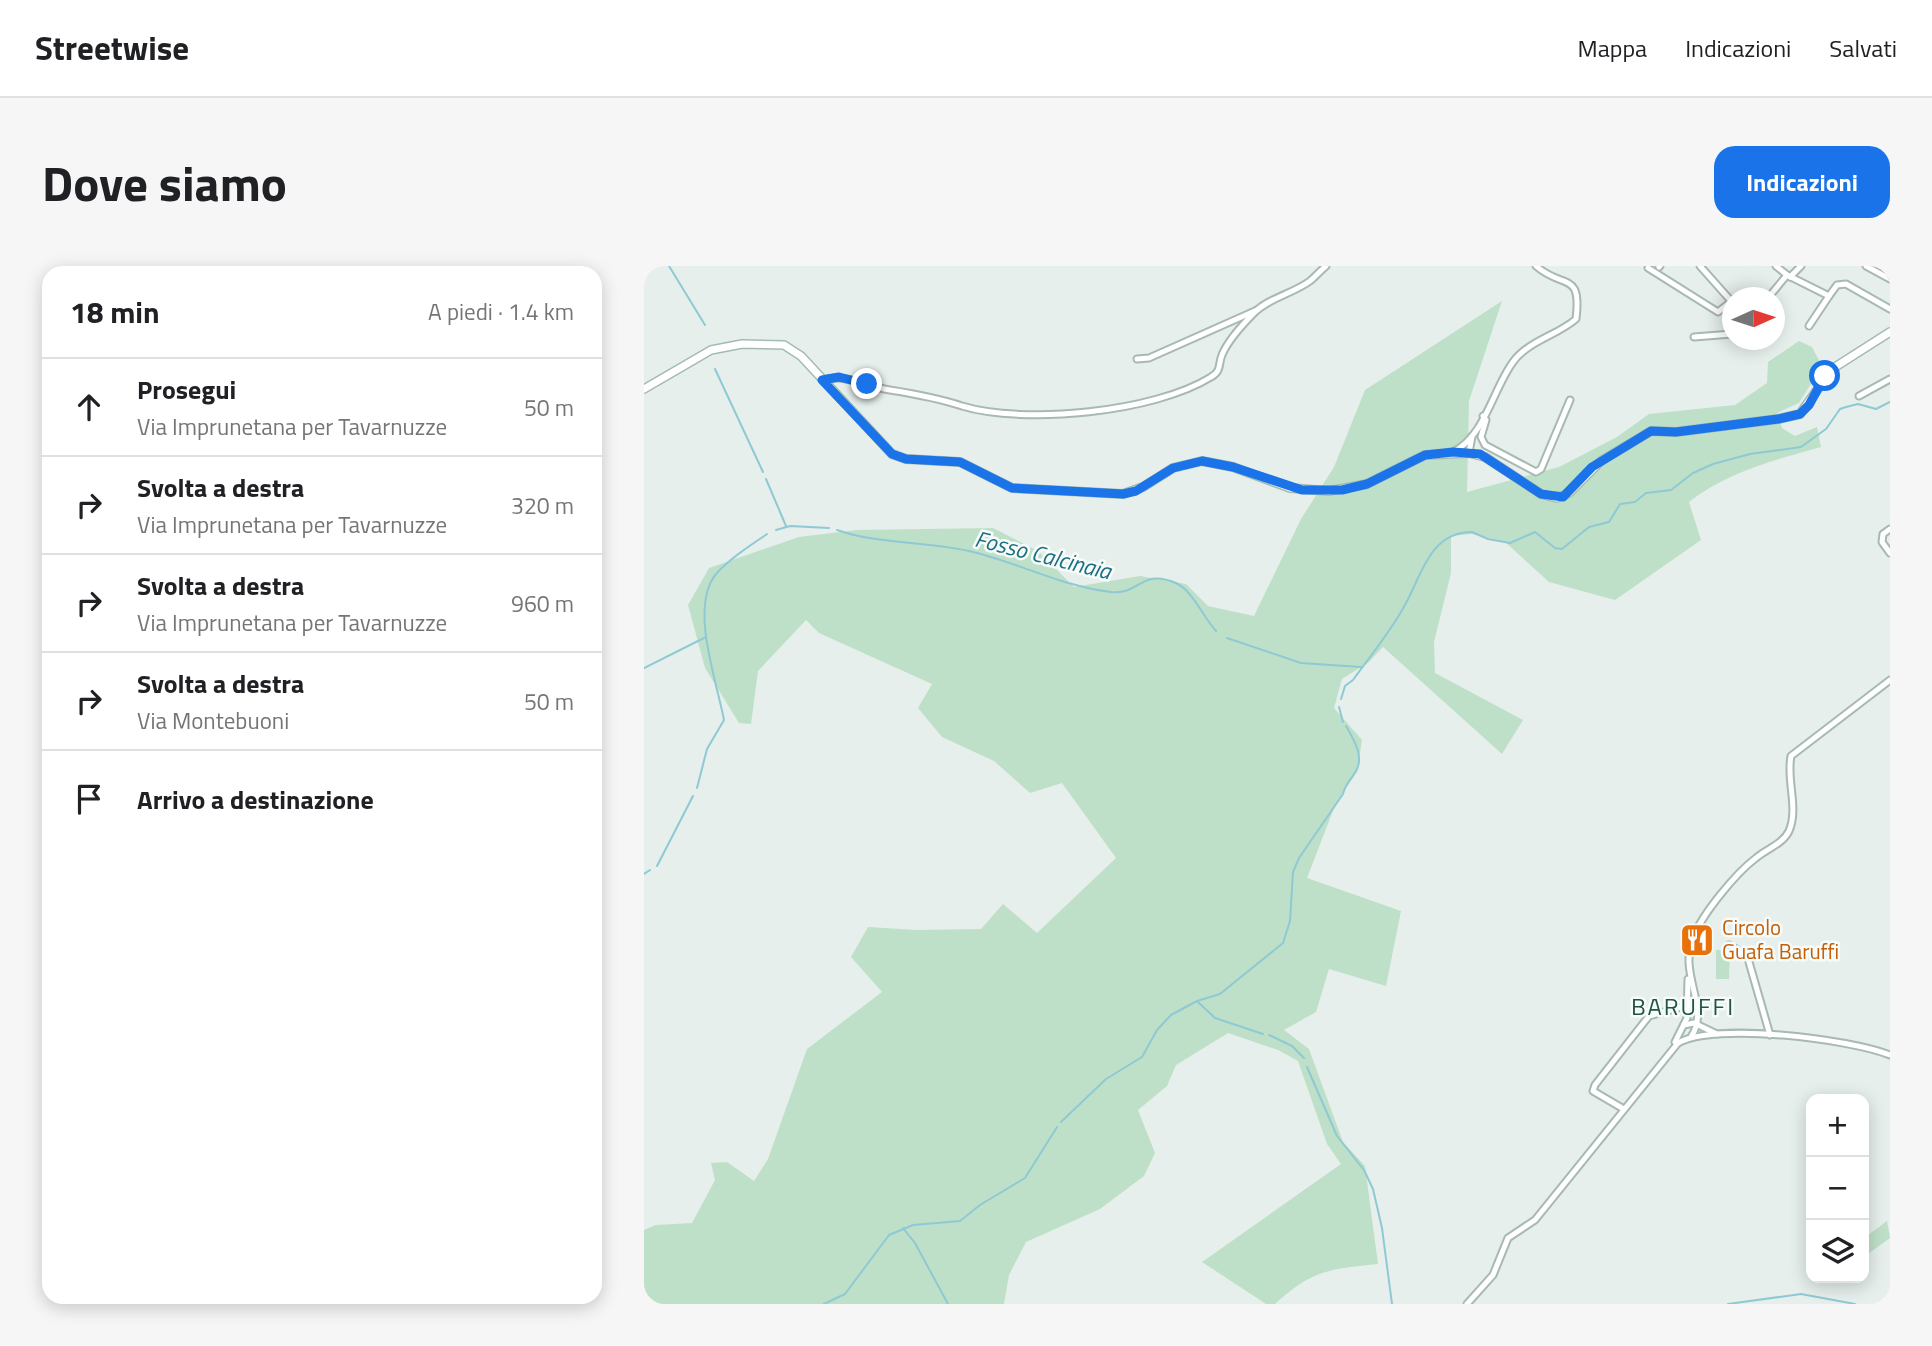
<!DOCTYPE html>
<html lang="it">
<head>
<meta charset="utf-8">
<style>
	:root { --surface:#fff; --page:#f6f6f6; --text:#202124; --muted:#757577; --line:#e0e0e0; --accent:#1a73e8 }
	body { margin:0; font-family:"Titillium Web",sans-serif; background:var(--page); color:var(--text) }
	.controls { position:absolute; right:21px; bottom:21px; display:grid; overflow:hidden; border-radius:14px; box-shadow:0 4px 18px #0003 }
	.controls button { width:63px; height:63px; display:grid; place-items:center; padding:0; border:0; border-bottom:2px solid var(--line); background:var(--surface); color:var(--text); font:35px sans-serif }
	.compass { position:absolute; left:1078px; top:21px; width:63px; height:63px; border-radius:50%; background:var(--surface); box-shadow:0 4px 18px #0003; rotate:87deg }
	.stop { position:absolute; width:21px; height:21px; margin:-16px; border:5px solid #1a73e8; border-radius:50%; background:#fff }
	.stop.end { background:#1a73e8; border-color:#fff; box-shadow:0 2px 7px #0008 }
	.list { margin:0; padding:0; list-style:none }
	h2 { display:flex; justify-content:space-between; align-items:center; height:91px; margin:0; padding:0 28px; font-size:30px }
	h2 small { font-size:23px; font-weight:400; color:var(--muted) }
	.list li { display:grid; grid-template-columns:46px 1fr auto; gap:21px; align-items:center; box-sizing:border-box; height:98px; padding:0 28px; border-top:2px solid var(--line) }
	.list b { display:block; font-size:26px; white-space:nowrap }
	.list p { margin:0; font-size:23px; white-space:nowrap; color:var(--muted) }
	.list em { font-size:23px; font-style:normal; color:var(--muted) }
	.icon { flex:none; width:38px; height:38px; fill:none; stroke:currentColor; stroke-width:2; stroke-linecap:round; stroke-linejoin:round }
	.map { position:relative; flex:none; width:1246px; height:1038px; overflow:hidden; border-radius:21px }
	header { display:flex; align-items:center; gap:42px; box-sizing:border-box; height:98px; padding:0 35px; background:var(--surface); border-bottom:2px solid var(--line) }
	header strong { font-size:33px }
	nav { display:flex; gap:38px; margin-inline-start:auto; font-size:24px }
	.intro { display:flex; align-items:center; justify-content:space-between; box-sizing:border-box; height:168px; padding:0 42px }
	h1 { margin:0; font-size:49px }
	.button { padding:18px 32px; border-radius:21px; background:var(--accent); color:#fff; font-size:24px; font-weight:700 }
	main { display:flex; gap:42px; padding:0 42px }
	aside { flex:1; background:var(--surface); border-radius:21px; box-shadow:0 4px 18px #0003 }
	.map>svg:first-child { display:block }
	.green { fill:#bfe0c8 }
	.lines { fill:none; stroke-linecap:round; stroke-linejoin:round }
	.stream { stroke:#8ec9d4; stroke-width:2 }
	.minor-casing { stroke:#a8b8b2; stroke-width:9 }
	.secondary-casing { stroke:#a4bbb3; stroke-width:10 }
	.minor { stroke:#fff; stroke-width:5 }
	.secondary { stroke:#fff; stroke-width:7 }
	.route { stroke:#1a73e8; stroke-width:9 }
	.labels { text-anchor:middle; stroke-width:5; stroke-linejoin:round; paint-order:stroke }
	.food-label { font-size:21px; fill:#c56008; stroke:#f7fbf9; text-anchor:start }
	.water-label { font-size:23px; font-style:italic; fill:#1c6f80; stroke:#f7fbf9 }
	.quarter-label { font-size:24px; letter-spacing:2px; fill:#1f5548; stroke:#f7fbf9 }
</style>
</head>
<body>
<header>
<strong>Streetwise</strong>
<nav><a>Mappa</a><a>Indicazioni</a><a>Salvati</a></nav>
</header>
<div class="intro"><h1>Dove siamo</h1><a class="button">Indicazioni</a></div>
<main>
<aside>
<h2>18 min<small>A piedi · 1.4 km</small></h2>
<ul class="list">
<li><svg class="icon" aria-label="ahead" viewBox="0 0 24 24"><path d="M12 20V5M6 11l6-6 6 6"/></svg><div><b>Prosegui</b><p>Via Imprunetana per Tavarnuzze</p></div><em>50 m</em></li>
<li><svg class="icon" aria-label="right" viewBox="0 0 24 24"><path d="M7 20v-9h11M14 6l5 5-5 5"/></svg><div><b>Svolta a destra</b><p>Via Imprunetana per Tavarnuzze</p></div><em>320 m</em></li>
<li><svg class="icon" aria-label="right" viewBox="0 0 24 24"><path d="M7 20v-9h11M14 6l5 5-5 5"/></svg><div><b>Svolta a destra</b><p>Via Imprunetana per Tavarnuzze</p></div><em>960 m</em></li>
<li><svg class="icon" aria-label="right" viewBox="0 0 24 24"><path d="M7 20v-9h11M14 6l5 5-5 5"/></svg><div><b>Svolta a destra</b><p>Via Montebuoni</p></div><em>50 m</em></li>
<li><svg class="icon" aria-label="arrive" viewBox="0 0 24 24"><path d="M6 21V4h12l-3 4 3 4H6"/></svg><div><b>Arrivo a destinazione</b></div></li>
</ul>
</aside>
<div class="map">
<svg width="1246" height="1038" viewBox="0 0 1246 1038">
	<rect width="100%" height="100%" fill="#e6efeb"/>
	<g class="green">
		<path d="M858,35L825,135L823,226L915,201L973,171L1005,148L1091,139L1123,117L1124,96L1155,75L1168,81L1178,100L1155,137L1133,147L1138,162L1151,170L1173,161L1177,181C1131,194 1083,206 1045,236L1057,274L971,334L905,316L861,276L828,268L807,270V307L790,376L791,407L879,454L858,488L739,381L725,396L698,413L690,442L718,474L713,506L692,537L663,612L757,645L742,720L685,703L672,746L640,764L665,783L699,876L721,900L734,998C685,1003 668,1004 631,1038H622L558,996L697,898L683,878L654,795L634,784L584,767L532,799L523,820L494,844L511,887L500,910L456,943L382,976L365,1009L360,1038H0V964L12,959L48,957L71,914L67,897L83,896L110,915L124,893L163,783L238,726L207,691L224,661L273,664L337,663L359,638L393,667L472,592L418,517L386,527L350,495L298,471L274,442L288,418L175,367L162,354L114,405L107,458L95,457L61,402L44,339L65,302L155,271L213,264L349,262L394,285L430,321L496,310L542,318L564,340L610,350L657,253L690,201L721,124Z"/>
		<polygon points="1072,684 1086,684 1085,713 1072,713"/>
		<polygon points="1243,955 1246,972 1224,988 1220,982 1220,972"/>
	</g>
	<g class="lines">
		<g class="stream">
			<polyline points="25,0 61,59"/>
			<polyline points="71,103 119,206"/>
			<polyline points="122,213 142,260"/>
			<polyline points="132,264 146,260 185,262"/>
			<path d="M193,264C236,279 285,275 329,286C375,297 420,321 467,326C497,329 496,302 532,317C549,325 559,351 572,365"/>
			<polyline points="583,372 657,397 717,401"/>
			<polyline points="0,402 62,371"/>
			<path d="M697,433L701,420L709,414C727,389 748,364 762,337C778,308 786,266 828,266L844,273L866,277L891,266L911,282L918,283L945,261L965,256L976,238L991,236L1002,227L1027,224L1049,207L1069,198L1106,188L1157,181L1182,163L1196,143L1202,141L1214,138L1232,143L1246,136"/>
			<polyline points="695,441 699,456"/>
			<path d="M53,522L63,483L80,454C73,416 45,341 72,308C86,292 106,280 123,268"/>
			<polyline points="13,600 49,530"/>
			<polyline points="0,608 6,604"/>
			<polyline points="554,736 571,752 619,768"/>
			<polyline points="625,769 648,780 660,792"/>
			<polyline points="663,801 693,870 720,904 729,923 738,962 748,1038"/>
			<path d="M417,856L462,813L498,791L513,764L527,749L553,735L576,728L639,677L646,655L649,606L655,592L699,528C701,519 705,516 710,508C722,493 710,474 702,460"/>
			<polyline points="259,962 271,977 304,1038"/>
			<polyline points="180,1038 201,1028 245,969 269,959 316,955 336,939 381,912 413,861"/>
			<polyline points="1084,1038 1157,1028 1211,1038"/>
		</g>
		<g class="minor-casing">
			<g id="minor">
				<polyline points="1056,0 1088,36"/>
				<polyline points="1132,0 1143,9 1185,30 1193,19 1202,18 1246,43"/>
				<polyline points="1222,0 1246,13"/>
				<polyline points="1015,1 1016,0"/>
				<polyline points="1004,2 1074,46 1088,35"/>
				<polyline points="1146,11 1157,0"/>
				<polyline points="1124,32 1143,9"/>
				<polyline points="1165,60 1185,30"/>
				<polyline points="1050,71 1088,68"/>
				<polyline points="493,93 505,92 613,44"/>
				<path d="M179,114C201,107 223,121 246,124C271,128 294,132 318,140C381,159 511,146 567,111C578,105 574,98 578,89C584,74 600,57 611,46C625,32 650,27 666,15C672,10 676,5 682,0"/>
				<polyline points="1215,130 1246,113"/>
				<polyline points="839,150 842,154 837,171 841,179 892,206 897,203 926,134"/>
				<path d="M809,186C841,170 849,123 869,96C884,75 914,69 932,53C938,4 919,24 892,0"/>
				<polyline points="825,187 828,170"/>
				<polyline points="1246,263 1239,268 1238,276 1246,287"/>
				<polyline points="1085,679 1103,689 1126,769"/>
				<polyline points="1040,759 1050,757 1073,768"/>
				<path d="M1047,771C1067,742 1034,709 1049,672C1058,648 1092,607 1112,592C1122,583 1139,578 1145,565C1155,542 1142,514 1147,490L1246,414"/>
				<polyline points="1031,776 1043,752 1044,713"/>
				<polyline points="978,842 949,825 951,819 1005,750 1052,737"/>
				<path d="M823,1038L849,1009L864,972L891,954L1034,777C1071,756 1206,773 1246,789"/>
			</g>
		</g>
		<g class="secondary-casing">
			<polyline id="secondary" points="0,123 67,84 98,78 140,79 157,90 248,188 262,193 316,196 368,222 479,228 499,221 529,202 558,195 589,201 646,222 685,225 723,218 781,189 825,187 841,191 897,228 913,232 925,227 957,195 1007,165 1032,166 1134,153 1156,148 1188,103 1246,66"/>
		</g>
		<use href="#minor" class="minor"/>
		<use href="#secondary" class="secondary"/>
	</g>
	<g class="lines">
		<polyline class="route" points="223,118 195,111 178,114 248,188 262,193 316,196 368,222 479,228 492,225 529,202 558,195 589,201 658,224 698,224 723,218 781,189 809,186 836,188 897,228 919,231 948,201 1007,165 1032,166 1134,153 1156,148 1165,139 1181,110"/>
	</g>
	<defs>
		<g id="restaurant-square" transform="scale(1.75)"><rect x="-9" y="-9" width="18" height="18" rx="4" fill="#e8710a" stroke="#f7fbf9"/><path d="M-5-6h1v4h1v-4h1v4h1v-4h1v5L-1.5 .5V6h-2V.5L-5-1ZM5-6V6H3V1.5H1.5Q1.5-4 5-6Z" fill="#fff"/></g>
	</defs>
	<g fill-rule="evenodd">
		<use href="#restaurant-square" x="1053" y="674"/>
	</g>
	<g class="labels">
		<g class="food-label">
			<text x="1078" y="669">Circolo<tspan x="1078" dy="24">Guafa Baruffi</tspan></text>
		</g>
		<g class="water-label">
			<text transform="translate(399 289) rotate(14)" y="8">Fosso Calcinaia</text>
		</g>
		<g class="quarter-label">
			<text x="1039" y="749">BARUFFI</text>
		</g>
	</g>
</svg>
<div class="controls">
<button>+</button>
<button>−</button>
<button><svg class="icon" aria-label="layers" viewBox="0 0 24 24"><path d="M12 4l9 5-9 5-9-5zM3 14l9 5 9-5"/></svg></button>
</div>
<svg class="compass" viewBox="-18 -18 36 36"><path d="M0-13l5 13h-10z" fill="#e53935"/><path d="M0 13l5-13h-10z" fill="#757577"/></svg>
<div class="stop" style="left:1181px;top:110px"></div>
<div class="stop end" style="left:223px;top:118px"></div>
</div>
</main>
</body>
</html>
